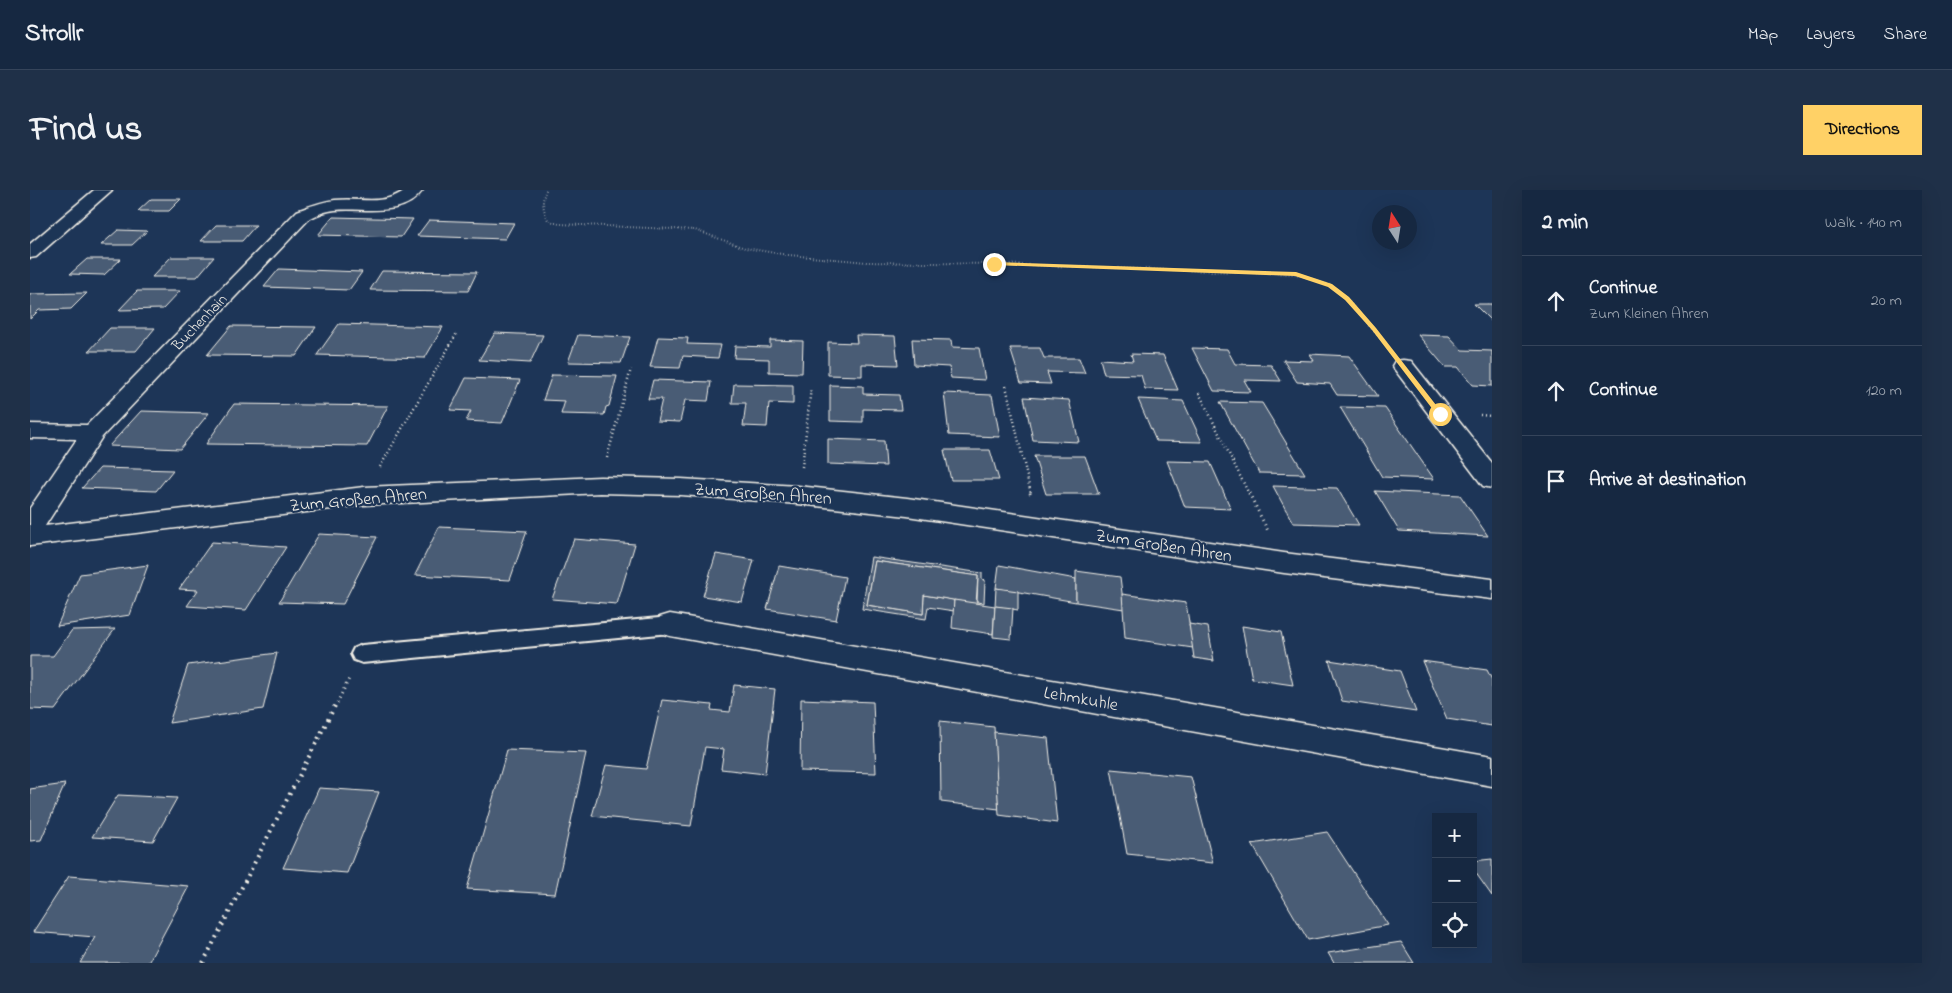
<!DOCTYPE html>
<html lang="en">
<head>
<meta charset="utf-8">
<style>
	:root { --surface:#162841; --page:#1f3048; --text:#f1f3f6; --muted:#9ea6b1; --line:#35445a; --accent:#ffd166 }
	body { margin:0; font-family:"Indie Flower",sans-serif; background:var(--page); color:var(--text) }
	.controls { position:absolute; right:15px; bottom:15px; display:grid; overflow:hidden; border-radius:0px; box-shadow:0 5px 20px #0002 }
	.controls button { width:45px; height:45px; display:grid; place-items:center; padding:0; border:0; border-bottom:1px solid var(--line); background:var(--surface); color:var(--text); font:25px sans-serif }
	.compass { position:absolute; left:1342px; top:15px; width:45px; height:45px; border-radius:50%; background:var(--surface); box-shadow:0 5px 20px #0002; rotate:348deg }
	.stop { position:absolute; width:15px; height:15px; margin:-11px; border:4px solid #ffd166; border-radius:50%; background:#fff }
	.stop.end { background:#ffd166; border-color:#fff; box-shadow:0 1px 5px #0008 }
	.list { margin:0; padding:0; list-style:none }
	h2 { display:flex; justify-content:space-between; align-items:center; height:65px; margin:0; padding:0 20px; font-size:21px }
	h2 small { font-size:16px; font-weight:400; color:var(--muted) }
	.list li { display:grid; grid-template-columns:32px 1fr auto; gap:15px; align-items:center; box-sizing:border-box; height:90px; padding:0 20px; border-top:1px solid var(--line) }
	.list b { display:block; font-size:19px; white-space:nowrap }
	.list p { margin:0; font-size:16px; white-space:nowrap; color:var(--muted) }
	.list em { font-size:16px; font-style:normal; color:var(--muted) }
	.icon { flex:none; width:28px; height:28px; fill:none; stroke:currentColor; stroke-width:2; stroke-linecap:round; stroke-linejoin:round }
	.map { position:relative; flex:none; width:1462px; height:773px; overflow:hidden; border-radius:0px }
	header { display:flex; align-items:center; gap:30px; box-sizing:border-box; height:70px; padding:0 25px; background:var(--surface); border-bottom:1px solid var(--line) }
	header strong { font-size:24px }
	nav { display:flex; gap:28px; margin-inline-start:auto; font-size:18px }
	.intro { display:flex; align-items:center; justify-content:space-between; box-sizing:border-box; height:120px; padding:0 30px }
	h1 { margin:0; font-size:35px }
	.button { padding:12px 22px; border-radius:0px; background:var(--accent); color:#111; font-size:18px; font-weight:700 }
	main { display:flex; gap:30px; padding:0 30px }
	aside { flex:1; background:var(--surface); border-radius:0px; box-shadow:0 5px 20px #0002 }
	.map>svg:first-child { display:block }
	.building { fill:#485b74; stroke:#f4f1e8 }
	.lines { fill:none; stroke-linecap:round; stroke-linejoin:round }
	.service-casing { stroke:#f4f1e8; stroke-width:4 }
	.minor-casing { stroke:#f4f1e8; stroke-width:3 }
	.path-far3 { stroke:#f4f1e8; stroke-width:2; stroke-dasharray:0.5 2.5; stroke-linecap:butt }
	.path-far2 { stroke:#f4f1e8; stroke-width:2.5; stroke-dasharray:1 3; stroke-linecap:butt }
	.path-far1 { stroke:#f4f1e8; stroke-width:3; stroke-dasharray:1 4; stroke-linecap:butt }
	.path { stroke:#f4f1e8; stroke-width:4; stroke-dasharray:2 5; stroke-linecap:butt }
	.service { fill:#1d3557; fill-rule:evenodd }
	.minor { fill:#1d3557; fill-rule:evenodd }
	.route { fill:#ffd166 }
	.labels { text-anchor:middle; stroke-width:4.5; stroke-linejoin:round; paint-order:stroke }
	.far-street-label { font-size:15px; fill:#f4f1e8; stroke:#1d3557 }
	.street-label { font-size:18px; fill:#f4f1e8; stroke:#1d3557 }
</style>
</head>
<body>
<header>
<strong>Strollr</strong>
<nav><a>Map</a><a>Layers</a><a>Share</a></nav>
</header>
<div class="intro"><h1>Find us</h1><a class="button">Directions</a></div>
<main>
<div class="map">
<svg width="1462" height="773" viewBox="0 0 1462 773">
	<rect width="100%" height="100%" fill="#1d3557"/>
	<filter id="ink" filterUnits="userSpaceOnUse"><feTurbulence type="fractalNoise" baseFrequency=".02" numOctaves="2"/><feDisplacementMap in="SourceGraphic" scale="10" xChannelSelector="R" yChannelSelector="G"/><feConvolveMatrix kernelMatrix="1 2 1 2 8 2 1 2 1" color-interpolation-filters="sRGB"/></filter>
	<g filter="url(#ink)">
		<g class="building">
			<polygon points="121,9 151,9 139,21 108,21"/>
			<polygon points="303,27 383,29 371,47 288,45"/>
			<polygon points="399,30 484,33 475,49 387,46"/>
			<polygon points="186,35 226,35 212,51 171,51"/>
			<polygon points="88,40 117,41 102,55 71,55"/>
			<polygon points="141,67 184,67 167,87 122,87"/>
			<polygon points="57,69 91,69 74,85 40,84"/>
			<polygon points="249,79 332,82 319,100 234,97"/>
			<polygon points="352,81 447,82 438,101 340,100"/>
			<polygon points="107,101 150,101 133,119 89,120"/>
			<polygon points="57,103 41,119 9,120 0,129 0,104"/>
			<polygon points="1444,114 1462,114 1462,132"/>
			<polygon points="309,134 413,137 395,168 287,165"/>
			<polygon points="201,136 286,137 266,166 177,165"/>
			<polygon points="80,138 125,138 106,161 59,161"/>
			<polygon points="465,143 513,145 500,173 449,170"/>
			<polygon points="548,145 600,147 591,173 538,172"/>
			<polygon points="826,145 865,146 868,175 832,174 832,186 798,185 798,152 827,153"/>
			<polygon points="1388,145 1419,146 1432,160 1462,161 1462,196 1443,195 1428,177 1415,177"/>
			<polygon points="628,147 658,148 657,154 691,155 688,168 653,166 650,178 620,177"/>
			<polygon points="882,149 921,150 922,157 949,158 955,190 921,188 919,177 884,175"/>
			<polygon points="740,150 773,151 772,183 739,182 739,169 704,168 705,156 740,157"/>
			<polygon points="980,158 1010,158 1014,168 1049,168 1055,183 1017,182 1021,194 991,193"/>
			<polygon points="1162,158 1197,159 1205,174 1241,175 1251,191 1214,190 1221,202 1184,201"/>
			<polygon points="1101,164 1133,165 1148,200 1115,199 1111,185 1074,184 1070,169 1103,171"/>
			<polygon points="1280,164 1319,166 1348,206 1307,205 1300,194 1267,192 1253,170 1284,171"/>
			<polygon points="522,185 587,186 579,216 576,217 574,225 531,224 535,211 513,210"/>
			<polygon points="436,188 490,190 472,233 436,231 441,221 420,220"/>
			<polygon points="623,190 681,192 678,211 655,210 650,232 627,231 632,209 618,209"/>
			<polygon points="704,194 763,195 763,214 739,213 737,237 713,236 716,213 702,213"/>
			<polygon points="800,195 833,196 833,204 869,205 871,220 833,219 833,232 800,231"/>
			<polygon points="914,203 962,205 970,247 919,245"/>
			<polygon points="994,207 1039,210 1049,252 1003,250"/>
			<polygon points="1108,209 1153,211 1172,252 1126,251"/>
			<polygon points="1190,212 1232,213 1275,284 1229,283"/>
			<polygon points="204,214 358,216 337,256 176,254"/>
			<polygon points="1310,217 1355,218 1404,289 1352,287"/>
			<polygon points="111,221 179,223 150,259 79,256"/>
			<polygon points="798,249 854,251 856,276 798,274"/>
			<polygon points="914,260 960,260 969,290 921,290"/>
			<polygon points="1004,266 1055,266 1069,304 1016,304"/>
			<polygon points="1137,271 1180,272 1201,319 1155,317"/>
			<polygon points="70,278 143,280 126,301 52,298"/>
			<polygon points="1243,296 1307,298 1329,335 1263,333"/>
			<polygon points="1345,301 1430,305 1458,346 1369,341"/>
			<polygon points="409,337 497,341 480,390 385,385"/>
			<polygon points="289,344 347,347 313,414 249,412"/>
			<polygon points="544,349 605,354 587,414 522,409"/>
			<polygon points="182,352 256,357 216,420 157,416 168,400 149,399"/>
			<polygon points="686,364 724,370 712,412 673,406"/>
			<polygon points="841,367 952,383 952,389 955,390 954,413 947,412 948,386 845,371 837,415 893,424 894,405 924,410 924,421 898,417 896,429 832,419"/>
			<polygon points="845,371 948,386 946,414 894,405 893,424 837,415"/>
			<polygon points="118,375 100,425 27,436 50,384"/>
			<polygon points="969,375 1046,389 1046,412 966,398"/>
			<polygon points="749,376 815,387 806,430 737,419"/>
			<polygon points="1046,381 1090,387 1094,419 1046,412"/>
			<polygon points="966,398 988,401 988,420 965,416"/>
			<polygon points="1092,404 1156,413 1163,458 1095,448"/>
			<polygon points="924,410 965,416 963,444 922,438"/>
			<polygon points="965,416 983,418 981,449 963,447"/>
			<polygon points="1159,434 1178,437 1184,471 1164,468"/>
			<polygon points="1212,436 1251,442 1263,495 1222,489"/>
			<polygon points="85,439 25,520 0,519 0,466 23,466 42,440"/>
			<polygon points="247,463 233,519 139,533 158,475"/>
			<polygon points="1299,470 1370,481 1386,522 1312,511"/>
			<polygon points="1392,471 1457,480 1462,490 1462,536 1417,529"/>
			<polygon points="704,495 745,499 735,584 691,579 694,559 675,557 661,636 562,626 576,575 616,579 632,510 682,515 681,520 700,522"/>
			<polygon points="771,509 843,512 846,583 770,581"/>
			<polygon points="910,531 964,537 969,619 911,612"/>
			<polygon points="964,542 1018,548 1027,633 969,625"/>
			<polygon points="477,560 556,563 525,704 437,699"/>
			<polygon points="1081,579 1161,587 1183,673 1097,664"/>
			<polygon points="35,594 11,650 0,651 0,599"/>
			<polygon points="289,598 349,602 317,683 253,678"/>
			<polygon points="88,605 147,608 123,651 62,647"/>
			<polygon points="1297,642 1358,735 1278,750 1222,654"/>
			<polygon points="1462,669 1462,706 1443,679 1443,671"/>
			<polygon points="39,686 159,696 118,773 50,773 65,747 3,742"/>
			<polygon points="1371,752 1384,773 1304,773 1298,763"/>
		</g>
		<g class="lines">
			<g class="service-casing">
				<polygon id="service" points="640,427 647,429 651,435 647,441 640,443 332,473 324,470 321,464 324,458 332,455"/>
			</g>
			<g class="minor-casing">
				<g id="minor">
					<polygon points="64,0 82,0 6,67 0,68 0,54"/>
					<path d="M375,0H393C373,29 334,17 305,20C295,21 288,24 279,29L72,247L15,336L334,297L570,287L651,289L768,296L877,308L1254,363L1462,389V409L1254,383L877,326L768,314L651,305L570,303L334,315L0,356V318L47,249L0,248V234L57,235L267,21C280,16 291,12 305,10C332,7 351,17 375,0Z"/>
					<polygon points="1373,170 1381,171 1462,273 1462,298 1453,296 1362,176 1365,171"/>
					<polygon points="640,424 1462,566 1462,596 640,446 630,443 626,435 630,427"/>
				</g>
			</g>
			<path class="path-far3" d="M516,0C511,11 513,19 518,30L529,34L665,40L715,58L758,65L837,72L964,74L1266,84L1300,95L1317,109L1340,136"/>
			<g class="path-far2">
				<polyline points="1339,135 1357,155"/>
				<polyline points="976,196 1001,304"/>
				<polyline points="1169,203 1219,304"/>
				<polyline points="1450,225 1462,226"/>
				<polyline points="577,268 601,179"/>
				<polyline points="350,277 427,143"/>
				<polyline points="772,277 781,198"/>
			</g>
			<g class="path-far1">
				<polyline points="1000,303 1001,306"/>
				<polyline points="1219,303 1238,341"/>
				<polyline points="307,513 319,489"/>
			</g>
			<polyline class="path" points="173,773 307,512"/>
			<use href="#service" class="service"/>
			<use href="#minor" class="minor"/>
		</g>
	</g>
	<polygon class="route" points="964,72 1266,82 1302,94 1319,107 1346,138 1413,224 1407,225 1342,140 1315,110 1298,97 1265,86 962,75"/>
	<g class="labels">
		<g class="far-street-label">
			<text transform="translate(169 132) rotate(-46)" y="5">Buchenhain</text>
		</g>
		<g class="street-label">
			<text transform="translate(733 303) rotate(4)" y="6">Zum Großen Ahren</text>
			<text transform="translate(328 309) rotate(-5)" y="6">Zum Großen Ahren</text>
			<text transform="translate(1134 355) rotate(9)" y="6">Zum Großen Ahren</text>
			<text transform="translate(1051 508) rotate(10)" y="6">Lehmkuhle</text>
		</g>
	</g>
</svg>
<div class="controls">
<button>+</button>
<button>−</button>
<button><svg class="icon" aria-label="locate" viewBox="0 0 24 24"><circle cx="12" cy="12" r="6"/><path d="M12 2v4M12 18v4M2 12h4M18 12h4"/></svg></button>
</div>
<svg class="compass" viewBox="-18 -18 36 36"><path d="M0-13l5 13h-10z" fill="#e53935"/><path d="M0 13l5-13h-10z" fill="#9ea6b1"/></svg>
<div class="stop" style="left:1410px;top:224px"></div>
<div class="stop end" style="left:964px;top:74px"></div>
</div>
<aside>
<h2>2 min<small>Walk · 140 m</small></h2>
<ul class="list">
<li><svg class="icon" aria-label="ahead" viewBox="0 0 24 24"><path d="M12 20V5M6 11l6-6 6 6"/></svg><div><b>Continue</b><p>Zum Kleinen Ahren</p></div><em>20 m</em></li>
<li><svg class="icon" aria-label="ahead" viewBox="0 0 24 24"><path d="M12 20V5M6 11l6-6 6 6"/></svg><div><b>Continue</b></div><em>120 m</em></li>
<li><svg class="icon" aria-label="arrive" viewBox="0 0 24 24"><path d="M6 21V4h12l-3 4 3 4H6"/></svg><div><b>Arrive at destination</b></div></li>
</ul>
</aside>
</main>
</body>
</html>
